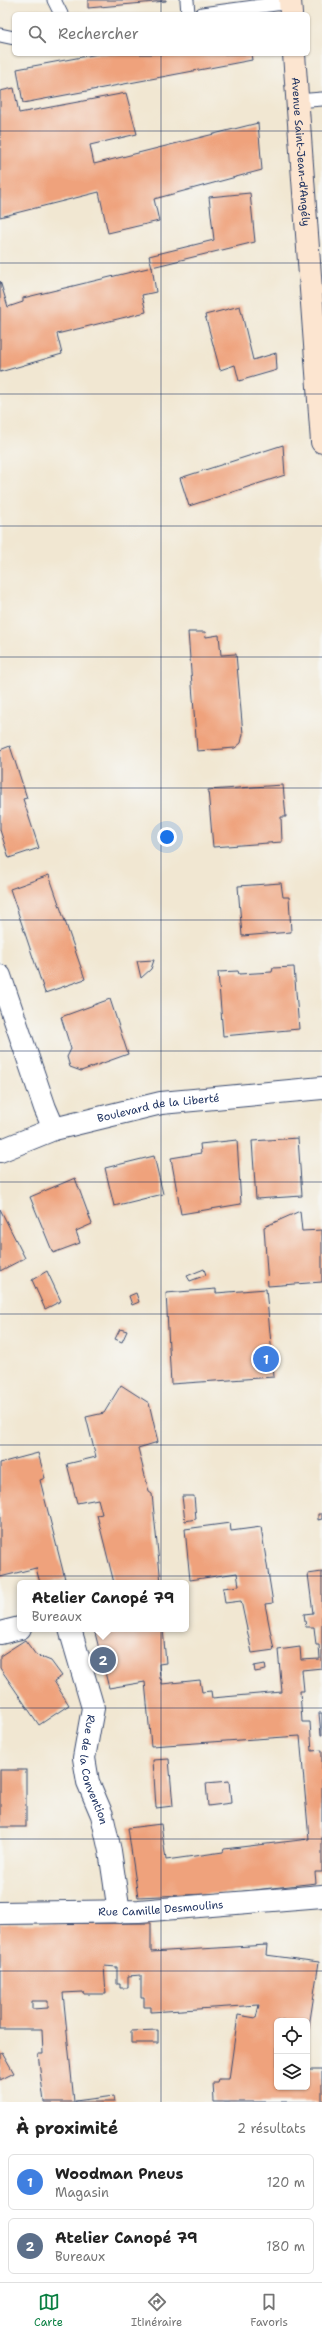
<!DOCTYPE html>
<html lang="fr">
<head>
<meta charset="utf-8">
<style>
	:root { --surface:#fff; --page:#f2f2f2; --text:#222; --muted:#767676; --line:#e0e0e0; --accent:#0b8043 }
	body { margin:0; font-family:"Shantell Sans",sans-serif; background:var(--page); color:var(--text) }
	.controls { position:absolute; right:12px; bottom:12px; display:grid; overflow:hidden; border-radius:6px; box-shadow:0 1px 3px #0004 }
	.controls button { width:36px; height:36px; display:grid; place-items:center; padding:0; border:0; border-bottom:1px solid var(--line); background:var(--surface); color:var(--text); font:20px sans-serif }
	.you { position:absolute; left:167px; top:837px; width:14px; height:14px; margin:-10px; border:3px solid #fff; border-radius:50%; background:#1a73e8; box-shadow:0 0 0 6px #1a73e833 }
	.badge { display:grid; place-items:center; width:26px; height:26px; border-radius:50%; background:var(--accent); color:#fff; font-size:13px; font-weight:700 }
	.pin { position:absolute; translate:-50% -50%; border:2px solid #fff; box-shadow:0 1px 4px #0006 }
	.popup { position:absolute; left:17px; top:1580px; width:172px; height:52px; box-sizing:border-box; display:grid; place-content:center; border-radius:6px; background:var(--surface); filter:drop-shadow(0 1px 3px #0005); font-size:13px; white-space:nowrap; color:var(--muted) }
	.popup b { font-size:15px; color:var(--text) }
	.popup::after { content:''; position:absolute; left:50%; top:100%; margin-left:-8px; border:8px solid transparent; border-top-color:var(--surface) }
	.list { margin:0; padding:0; list-style:none }
	h2 { display:flex; justify-content:space-between; align-items:center; height:52px; margin:0; padding:0 16px; font-size:17px }
	h2 small { font-size:13px; font-weight:400; color:var(--muted) }
	.list li { display:grid; grid-template-columns:26px 1fr auto; gap:12px; align-items:center; box-sizing:border-box; height:56px; margin:0 8px 8px; padding:0 8px; border:1px solid var(--line); border-radius:6px }
	.list b { display:block; font-size:15px; white-space:nowrap }
	.list p { margin:0; font-size:13px; white-space:nowrap; color:var(--muted) }
	.list em { font-size:13px; font-style:normal; color:var(--muted) }
	.icon { flex:none; width:22px; height:22px; fill:none; stroke:currentColor; stroke-width:2; stroke-linecap:round; stroke-linejoin:round }
	.map { position:relative; flex:none; width:322px; height:2102px; overflow:hidden }
	.search { position:absolute; background:var(--surface); box-shadow:0 1px 3px #0004; left:12px; right:12px; top:12px; height:44px; display:flex; align-items:center; gap:10px; box-sizing:border-box; padding:0 14px; border-radius:6px; color:var(--muted); font-size:15px }
	.sheet { height:180px; background:var(--surface) }
	nav { display:flex; justify-content:space-around; align-items:center; box-sizing:border-box; height:56px; border-top:1px solid var(--line); background:var(--surface); font-size:11px; color:var(--muted) }
	nav a { display:grid; justify-items:center; gap:2px }
	nav .on { color:var(--accent) }
	.map>svg:first-child { display:block }
	.building { fill:#efa27b; fill-rule:evenodd }
	.lines { fill:none; stroke-linecap:round; stroke-linejoin:round }
	.service-casing { stroke:#3b4b6f; stroke-width:15 }
	.minor-casing { stroke:#3b4b6f; stroke-width:24 }
	.tertiary-casing { stroke:#3b4b6f; stroke-width:24 }
	.secondary-casing { stroke:#3b4b6f; stroke-width:24 }
	.service { stroke:#fff; stroke-width:13 }
	.minor { stroke:#fff; stroke-width:22 }
	.tertiary { stroke:#fff; stroke-width:22 }
	.secondary { stroke:#fce5d0; stroke-width:22 }
	.grid { fill:none; stroke:#1b2f5e; stroke-width:1; stroke-opacity:0.55 }
	.labels { text-anchor:middle; stroke-width:3.5; stroke-linejoin:round; paint-order:stroke }
	.street-label { font-size:11px; fill:#1b2f5e; stroke:#f6f6f2 }
</style>
</head>
<body>
<div class="map">
<svg width="322" height="2102" viewBox="0 0 322 2102">
	<rect width="100%" height="100%" fill="#f6f6f2"/>
	<filter id="ink" filterUnits="userSpaceOnUse"><feTurbulence type="fractalNoise" baseFrequency=".025" numOctaves="2"/><feDisplacementMap in="SourceGraphic" scale="8" xChannelSelector="R" yChannelSelector="G"/><feConvolveMatrix kernelMatrix="1 2 1 2 8 2 1 2 1" color-interpolation-filters="sRGB"/></filter>
	<filter id="wash" filterUnits="userSpaceOnUse"><feTurbulence type="fractalNoise" baseFrequency=".012" numOctaves="4" result="noise"/><feDisplacementMap in="SourceGraphic" scale="16" xChannelSelector="R" yChannelSelector="G"/><feGaussianBlur stdDeviation="0.9" result="paint"/><feColorMatrix in="noise" values="0 0 0 0 0 0 0 0 0 0 0 0 0 0 0 0 0 1.4 0 .05"/><feComposite in="paint" operator="in"/></filter>
	<g filter="url(#wash)">
		<rect width="100%" height="100%" fill="#f1e7d2"/>
		<g id="blocks">
			<g class="building">
				<polygon points="88,0 166,0 166,1 88,8"/>
				<polygon points="98,54 251,54 252,60 23,103 17,69"/>
				<polygon points="14,88 19,113 126,93 137,134 90,145 94,164 258,123 262,170 154,199 159,221 108,233 99,192 0,217 0,91"/>
				<polygon points="250,193 255,242 152,267 149,256 214,240 209,197"/>
				<polygon points="152,267 156,292 142,295 146,312 57,334 62,354 0,372 0,281 8,307 23,302 23,298"/>
				<polygon points="240,306 253,360 276,353 277,370 239,381 235,365 220,370 205,315"/>
				<polygon points="283,445 285,475 189,506 180,478"/>
				<polygon points="188,632 205,632 206,637 219,635 221,655 236,654 243,734 241,743 235,748 197,751"/>
				<polygon points="10,746 27,798 23,799 39,848 9,858 0,830 0,750"/>
				<polygon points="283,785 286,817 281,817 282,842 213,847 208,790"/>
				<polygon points="49,875 85,979 45,993 10,889"/>
				<polygon points="281,883 283,897 289,897 291,932 242,936 238,886"/>
				<polygon points="154,960 151,969 141,978 137,961"/>
				<polygon points="294,967 299,1029 223,1036 218,972 238,971 239,974 272,972 273,968"/>
				<polygon points="110,999 128,1054 81,1071 70,1067 67,1057 71,1049 61,1017"/>
				<polygon points="298,1138 302,1196 256,1199 252,1141"/>
				<polygon points="237,1140 241,1204 181,1214 171,1158 201,1153 200,1144"/>
				<polygon points="154,1156 163,1194 114,1206 105,1168"/>
				<polygon points="75,1178 92,1224 76,1231 80,1243 53,1253 30,1197"/>
				<polygon points="0,1209 25,1258 0,1271"/>
				<polygon points="300,1211 302,1231 322,1230 322,1282 268,1286 264,1227"/>
				<polygon points="204,1269 206,1275 190,1281 187,1276"/>
				<polygon points="47,1271 61,1301 45,1309 32,1280"/>
				<polygon points="216,1289 216,1293 266,1289 274,1377 171,1384 166,1293"/>
				<polygon points="136,1293 139,1302 132,1305 129,1296"/>
				<polygon points="120,1329 127,1331 122,1342 115,1339"/>
				<polygon points="121,1385 149,1403 158,1442 138,1448 149,1492 152,1494 161,1583 114,1583 97,1515 102,1514 98,1499 77,1503 67,1464 96,1457 86,1417 104,1413"/>
				<polygon points="38,1453 45,1478 40,1480 65,1579 48,1583 40,1583 36,1568 0,1577 0,1463"/>
				<polygon points="182,1496 194,1496 196,1519 185,1521"/>
				<polygon points="318,1514 322,1514 322,1519 318,1520"/>
				<polygon points="230,1523 231,1531 261,1527 273,1603 265,1604 274,1650 252,1653 241,1601 225,1603 223,1588 239,1586 237,1573 190,1580 185,1529"/>
				<polygon points="322,1572 322,1668 302,1670 304,1691 300,1691 302,1722 310,1722 312,1751 322,1750 322,1872 315,1872 316,1883 228,1893 138,1897 128,1828 161,1824 166,1860 223,1852 224,1849 309,1839 300,1736 151,1746 145,1682 109,1688 94,1629 163,1629 166,1663 159,1664 160,1679 162,1680 162,1684 200,1680 202,1692 211,1691 212,1698 282,1692 278,1650 300,1647 301,1660 320,1659 319,1645 316,1645 314,1627 306,1627 304,1614 313,1613 308,1574"/>
				<polygon points="25,1640 36,1655 51,1661 62,1676 54,1681 69,1705 39,1725 0,1668 0,1656"/>
				<polygon points="265,1664 266,1670 255,1672 254,1666"/>
				<polygon points="319,1713 322,1713 322,1735 321,1735"/>
				<polygon points="169,1759 173,1806 156,1808 153,1760"/>
				<rect x="0" y="1770" width="26" height="57"/>
				<polygon points="229,1781 231,1803 208,1806 206,1783"/>
				<path d="M151,1923V1952L267,1945L266,1955L319,1962L308,2033L307,2021H277V2087H307V2070H322V2102H214L213,2082H218L219,2079H229L238,2015L256,2018L259,2005L151,2012V2007H144V1998H141V1975L128,1976V1988H120V1984H117V1967L104,1966L106,1994H84L83,1992L63,1993L74,2102H44L38,2054H43L42,2029H0V1924ZM32,2001H48V2008L32,2009Z"/>
				<polygon points="158,2030 158,2043 131,2043 131,2031"/>
				<polygon points="2,2052 14,2073 0,2080 0,2053"/>
				<polygon points="114,2096 115,2102 75,2102 75,2101"/>
			</g>
		</g>
	</g>
	<g filter="url(#ink)">
		<use href="#blocks" fill-opacity="0" stroke="#3b4b6f" stroke-width="1"/>
		<g class="lines">
			<g class="service-casing">
				<g id="service">
					<polyline points="54,0 61,14"/>
					<polyline points="187,0 188,14"/>
					<polyline points="202,14 290,2"/>
					<polyline points="0,35 14,38"/>
					<polyline points="297,101 322,99"/>
				</g>
			</g>
			<g class="minor-casing">
				<g id="minor">
					<polyline points="0,976 45,1108 54,1129"/>
					<path id="s1" d="M70,1629L93,1708L84,1758L88,1782L102,1815L110,1851L119,1912"/>
					<polyline points="0,1633 20,1628"/>
					<path id="s2" d="M0,1913L139,1911L322,1896"/>
				</g>
			</g>
			<g class="tertiary-casing">
				<g id="tertiary">
					<path id="s3" d="M0,1151L54,1129L161,1103L322,1088"/>
				</g>
			</g>
			<g class="secondary-casing">
				<g id="secondary">
					<polyline points="290,0 291,14"/>
					<path id="s4" d="M294,54L322,442"/>
				</g>
			</g>
			<use href="#service" class="service"/>
			<use href="#minor" class="minor"/>
			<use href="#tertiary" class="tertiary"/>
			<use href="#secondary" class="secondary"/>
		</g>
	</g>
	<path class="grid" d="M161,0V14M161,54V2102M0,131H322M0,263H322M0,394H322M0,526H322M0,657H322M0,788H322M0,920H322M0,1051H322M0,1182H322M0,1314H322M0,1445H322M0,1576H322M0,1708H322M0,1839H322M0,1971H322"/>
	<g class="labels">
		<g class="street-label">
			<text dy="4" stroke="none"><textPath href="#s4" startOffset="98">Avenue Saint-Jean-d'Angély</textPath></text>
			<text dy="4" stroke="none"><textPath href="#s3" startOffset="165">Boulevard de la Liberté</textPath></text>
			<text dy="4" stroke="none"><textPath href="#s1" startOffset="146">Rue de la Convention</textPath></text>
			<text dy="4" stroke="none"><textPath href="#s2" startOffset="161">Rue Camille Desmoulins</textPath></text>
		</g>
	</g>
</svg>
<div class="controls">
<button><svg class="icon" aria-label="locate" viewBox="0 0 24 24"><circle cx="12" cy="12" r="6"/><path d="M12 2v4M12 18v4M2 12h4M18 12h4"/></svg></button>
<button><svg class="icon" aria-label="layers" viewBox="0 0 24 24"><path d="M12 4l9 5-9 5-9-5zM3 14l9 5 9-5"/></svg></button>
</div>
<div class="you"></div>
<div class="pin badge" style="left:266px;top:1359px;background:#3f7fe0">1</div>
<div class="pin badge" style="left:103px;top:1660px;background:#5c6f8a">2</div>
<div class="popup"><b>Atelier Canopé 79</b>Bureaux</div>
<div class="search"><svg class="icon" aria-label="search" viewBox="0 0 24 24"><circle cx="10" cy="10" r="6"/><path d="M15 15l6 6"/></svg>Rechercher</div>
</div>
<section class="sheet">
<h2>À proximité<small>2 résultats</small></h2>
<ul class="list">
<li><span class="badge" style="background:#3f7fe0">1</span><div><b>Woodman Pneus</b><p>Magasin</p></div><em>120 m</em></li>
<li><span class="badge" style="background:#5c6f8a">2</span><div><b>Atelier Canopé 79</b><p>Bureaux</p></div><em>180 m</em></li>
</ul>
</section>
<nav>
<a class="on"><svg class="icon" aria-label="map" viewBox="0 0 24 24"><path d="M3 6l6-2 6 2 6-2v14l-6 2-6-2-6 2zM9 4v14M15 6v14"/></svg>Carte</a>
<a><svg class="icon" aria-label="directions" viewBox="0 0 24 24"><path d="M12 3l9 9-9 9-9-9zM9 14v-3h6M13 9l2 2-2 2"/></svg>Itinéraire</a>
<a><svg class="icon" aria-label="saved" viewBox="0 0 24 24"><path d="M7 4h10v16l-5-4-5 4z"/></svg>Favoris</a>
</nav>
</body>
</html>
